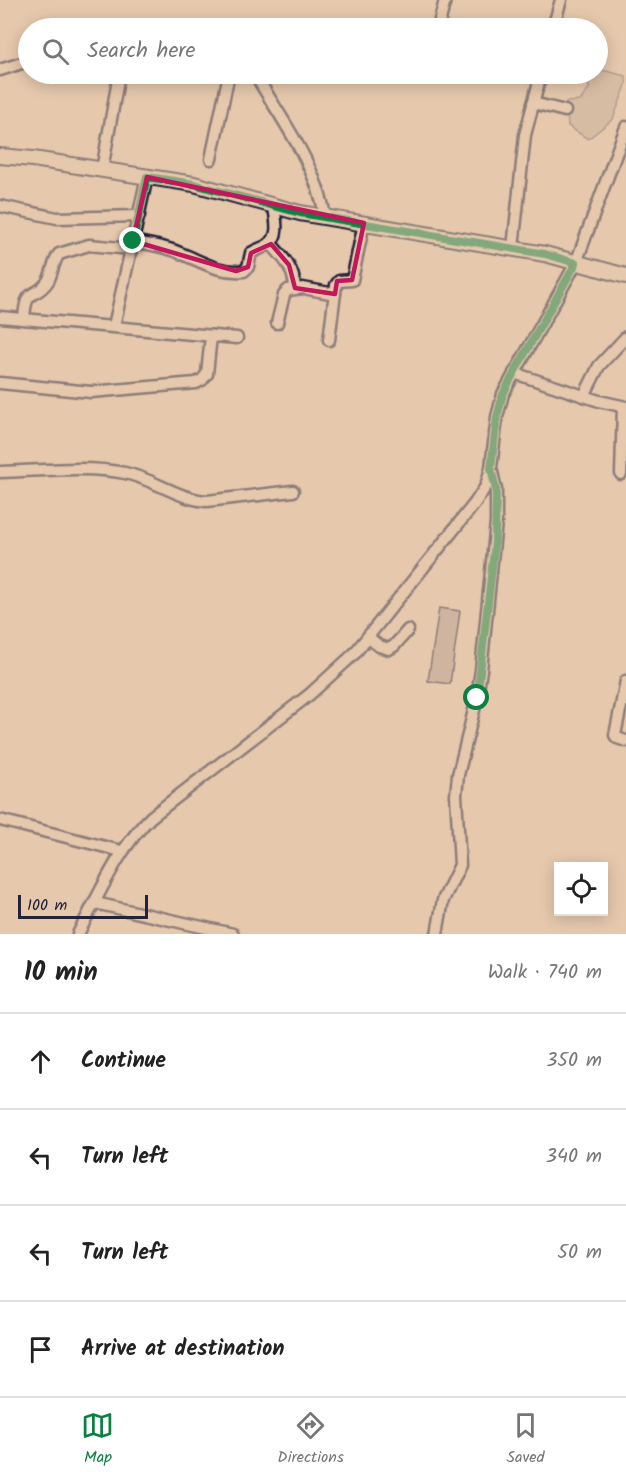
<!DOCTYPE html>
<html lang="en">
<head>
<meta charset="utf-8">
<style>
	:root { --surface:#fff; --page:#f2f2f2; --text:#222; --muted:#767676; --line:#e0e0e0; --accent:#0b8043 }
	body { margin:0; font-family:Kalam,sans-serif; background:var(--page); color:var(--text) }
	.controls { position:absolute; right:18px; bottom:18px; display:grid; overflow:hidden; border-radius:0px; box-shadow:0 3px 15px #0003 }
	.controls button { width:54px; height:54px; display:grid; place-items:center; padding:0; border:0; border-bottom:2px solid var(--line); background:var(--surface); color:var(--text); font:30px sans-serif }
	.scale { position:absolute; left:18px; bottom:15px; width:130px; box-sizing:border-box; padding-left:6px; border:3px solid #22223b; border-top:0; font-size:16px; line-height:21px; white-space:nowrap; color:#22223b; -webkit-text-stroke:4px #e6c9ad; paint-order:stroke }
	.stop { position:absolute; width:18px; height:18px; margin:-14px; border:4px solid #0b8043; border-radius:50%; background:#fff }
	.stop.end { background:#0b8043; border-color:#fff; box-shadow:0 2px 6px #0008 }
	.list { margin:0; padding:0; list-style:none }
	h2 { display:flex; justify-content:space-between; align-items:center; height:78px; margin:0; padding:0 24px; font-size:26px }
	h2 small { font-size:20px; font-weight:400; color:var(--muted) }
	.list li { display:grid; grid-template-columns:39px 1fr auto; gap:18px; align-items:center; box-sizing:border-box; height:96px; padding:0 24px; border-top:2px solid var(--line) }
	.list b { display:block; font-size:22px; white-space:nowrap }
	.list em { font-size:20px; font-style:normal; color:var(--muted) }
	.icon { flex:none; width:33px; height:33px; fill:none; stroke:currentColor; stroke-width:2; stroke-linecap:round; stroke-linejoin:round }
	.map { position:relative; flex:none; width:626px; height:934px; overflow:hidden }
	.search { position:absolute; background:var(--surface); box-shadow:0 3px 15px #0003; left:18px; right:18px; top:18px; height:66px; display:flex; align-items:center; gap:15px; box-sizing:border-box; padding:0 21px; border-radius:33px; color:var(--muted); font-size:22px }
	.sheet { height:462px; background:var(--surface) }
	nav { display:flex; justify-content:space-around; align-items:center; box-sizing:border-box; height:84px; border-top:2px solid var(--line); background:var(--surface); font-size:16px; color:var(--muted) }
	nav a { display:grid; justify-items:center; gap:3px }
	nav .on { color:var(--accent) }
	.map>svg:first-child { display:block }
	.green { fill:#c6ae9a; stroke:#74686a; stroke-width:1.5 }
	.building { fill:#b39d8f; stroke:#22223b; stroke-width:1.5 }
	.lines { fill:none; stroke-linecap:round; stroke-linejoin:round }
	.minor-casing { stroke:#22223b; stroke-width:15 }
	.major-casing { stroke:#22223b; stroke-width:18 }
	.minor { stroke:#e6c9ad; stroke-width:10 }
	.major { stroke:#e6c9ad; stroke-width:14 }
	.route { stroke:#0b8043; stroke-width:8 }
	.marked { fill:none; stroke:#c2185b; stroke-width:4.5; stroke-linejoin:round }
</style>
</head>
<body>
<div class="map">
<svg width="626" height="934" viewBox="0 0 626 934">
	<rect width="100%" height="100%" fill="#e6c9ad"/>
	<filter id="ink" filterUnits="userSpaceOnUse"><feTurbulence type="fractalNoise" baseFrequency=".0167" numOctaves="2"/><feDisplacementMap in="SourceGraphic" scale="12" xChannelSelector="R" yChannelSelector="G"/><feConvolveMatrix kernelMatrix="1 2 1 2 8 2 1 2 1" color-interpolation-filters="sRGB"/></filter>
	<g filter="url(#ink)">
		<polygon class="green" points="598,69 626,76 626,85 613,119 588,139 568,126 566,102 580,101 589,88 588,74 598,74"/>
		<polygon class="building" points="439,608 460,611 450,684 428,681"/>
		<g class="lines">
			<g class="minor-casing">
				<g id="minor">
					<polyline points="438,28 445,0"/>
					<polyline points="553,28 561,0"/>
					<polyline points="0,70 28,61"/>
					<path d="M255,74C281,119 316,164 325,216"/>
					<polyline points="533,103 565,111"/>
					<polyline points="211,159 229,74"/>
					<polyline points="102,170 119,74"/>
					<polyline points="0,206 57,218 139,216"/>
					<path d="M133,241C148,245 165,246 180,253C203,262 218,273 244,271L248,267L251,253C257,249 264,248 269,244C281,235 275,218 274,206"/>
					<path d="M270,243C283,257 294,268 295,288"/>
					<polyline points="513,248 525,135 541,74"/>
					<polyline points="0,317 237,338"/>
					<path d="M24,319C26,284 35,301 48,281C53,272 53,262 59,254L89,245L131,249"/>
					<polyline points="277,323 284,295 288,290 303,288 335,294"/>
					<polyline points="114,326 147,177"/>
					<polyline points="329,340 336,285 339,281 352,280 364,223"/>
					<polyline points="514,373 599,401 626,407"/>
					<polyline points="0,383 91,392 196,383 202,380 207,374 211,336"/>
					<polyline points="584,396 599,366 626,337"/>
					<path d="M0,472C41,471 85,465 125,473C154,479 178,499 207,501L293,491"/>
					<polyline points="621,474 623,407"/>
					<polyline points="369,638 379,646 389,649 394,646 408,630"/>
					<polyline points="626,681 615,735 617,738 626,741"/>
					<polyline points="0,820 121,851"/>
					<polyline points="95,903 233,934"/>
					<path d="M78,934C100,893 118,849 151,817L309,695L354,654L475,503L486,486L491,468L497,417L503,394L576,263L626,127"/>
					<polyline points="437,934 443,900 460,865 456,795 458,775 477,698 481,670 496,522 496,490 492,472"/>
				</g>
			</g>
			<g class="major-casing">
				<polyline id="major" points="0,156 33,159 194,184 300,213 545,254 626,276"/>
			</g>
			<use href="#minor" class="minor"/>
			<use href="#major" class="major"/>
		</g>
	</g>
	<g class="lines" filter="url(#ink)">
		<polyline class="route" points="133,241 147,177 194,184 300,213 545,254 576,263 514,373 503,394 497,417 491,468 496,490 495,542 477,698"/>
	</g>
	<path d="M0 0H626V934H0ZM147,177L364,223L352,280L337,281L335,294L295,288L289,265L271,244L251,253L248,267L236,271L133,241Z" fill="#e6c9ad" fill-opacity=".55" fill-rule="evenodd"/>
	<path class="marked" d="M147,177L364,223L352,280L337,281L335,294L295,288L289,265L271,244L251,253L248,267L236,271L133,241Z"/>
</svg>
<div class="controls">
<button><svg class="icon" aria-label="locate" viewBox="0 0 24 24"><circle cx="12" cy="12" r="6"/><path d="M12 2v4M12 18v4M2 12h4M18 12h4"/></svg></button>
</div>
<div class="scale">100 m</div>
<div class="stop" style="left:477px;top:698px"></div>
<div class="stop end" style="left:133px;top:241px"></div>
<div class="search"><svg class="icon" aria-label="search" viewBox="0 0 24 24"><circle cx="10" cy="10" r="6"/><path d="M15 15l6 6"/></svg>Search here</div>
</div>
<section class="sheet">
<h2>10 min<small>Walk · 740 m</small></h2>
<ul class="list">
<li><svg class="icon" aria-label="ahead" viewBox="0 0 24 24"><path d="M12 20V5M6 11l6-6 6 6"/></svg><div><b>Continue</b></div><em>350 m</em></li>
<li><svg class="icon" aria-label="left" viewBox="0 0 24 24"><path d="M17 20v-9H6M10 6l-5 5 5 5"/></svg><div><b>Turn left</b></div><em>340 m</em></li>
<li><svg class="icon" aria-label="left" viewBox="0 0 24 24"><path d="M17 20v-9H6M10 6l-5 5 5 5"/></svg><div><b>Turn left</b></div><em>50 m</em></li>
<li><svg class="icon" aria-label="arrive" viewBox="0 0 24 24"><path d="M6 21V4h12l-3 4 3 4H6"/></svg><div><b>Arrive at destination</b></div></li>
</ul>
</section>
<nav>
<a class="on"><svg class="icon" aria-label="map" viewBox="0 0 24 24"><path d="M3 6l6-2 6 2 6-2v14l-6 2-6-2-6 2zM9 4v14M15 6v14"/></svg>Map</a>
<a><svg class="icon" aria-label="directions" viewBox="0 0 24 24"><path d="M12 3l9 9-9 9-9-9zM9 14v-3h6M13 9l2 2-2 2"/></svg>Directions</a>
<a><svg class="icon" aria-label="saved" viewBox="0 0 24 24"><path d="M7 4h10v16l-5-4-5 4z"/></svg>Saved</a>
</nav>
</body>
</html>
